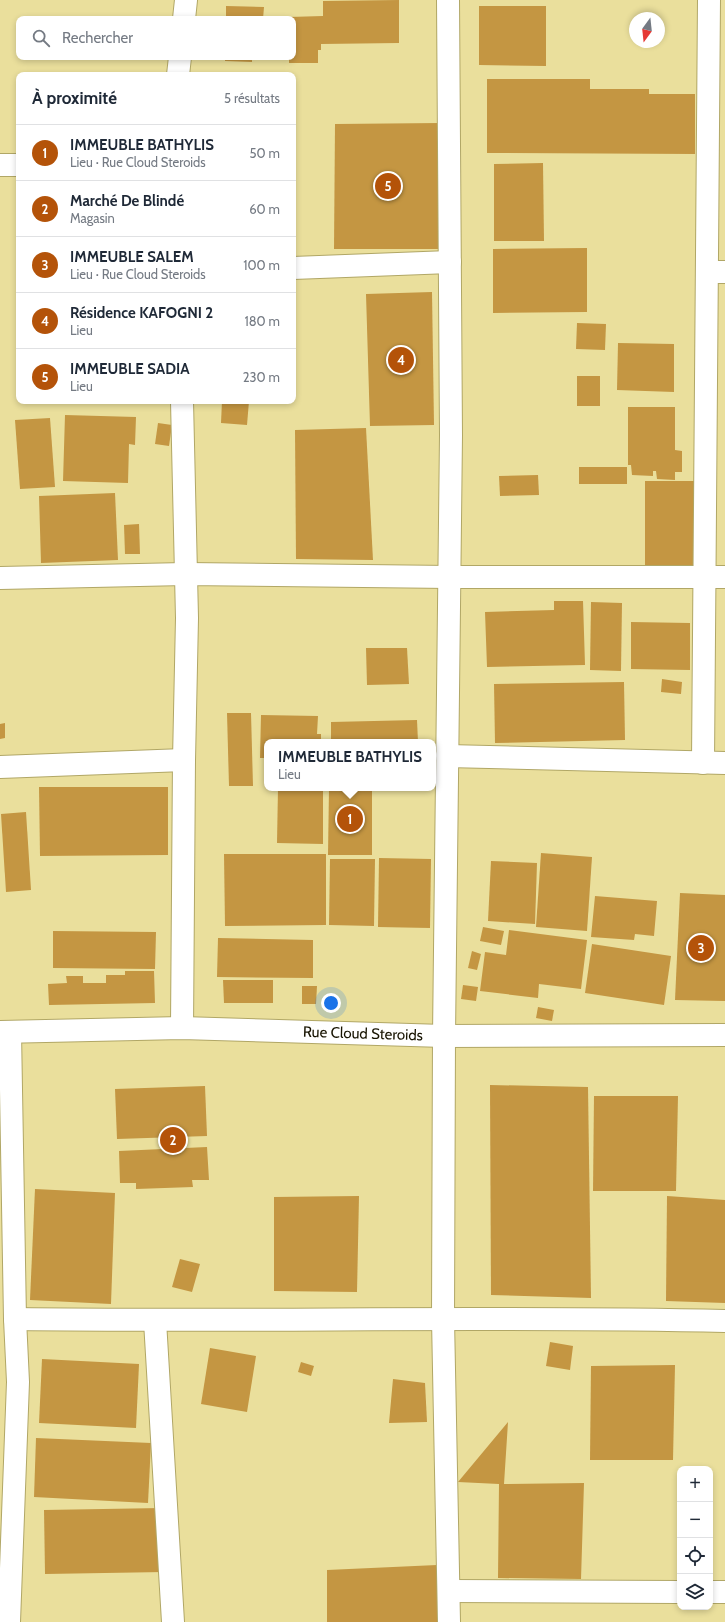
<!DOCTYPE html>
<html lang="fr">
<head>
<meta charset="utf-8">
<style>
	:root { --surface:#fff; --page:#f6f6f7; --text:#1f2937; --muted:#747a83; --line:#e0e1e3; --accent:#b45309 }
	body { margin:0; font-family:Cabin,sans-serif; background:var(--page); color:var(--text) }
	.controls { position:absolute; right:12px; bottom:12px; display:grid; overflow:hidden; border-radius:8px; box-shadow:0 2px 6px #0003 }
	.controls button { width:36px; height:36px; display:grid; place-items:center; padding:0; border:0; border-bottom:1px solid var(--line); background:var(--surface); color:var(--text); font:20px sans-serif }
	.compass { position:absolute; left:629px; top:12px; width:36px; height:36px; border-radius:50%; background:var(--surface); box-shadow:0 2px 6px #0003; rotate:195deg }
	.you { position:absolute; left:331px; top:1003px; width:14px; height:14px; margin:-10px; border:3px solid #fff; border-radius:50%; background:#1a73e8; box-shadow:0 0 0 6px #1a73e833 }
	.badge { display:grid; place-items:center; width:26px; height:26px; border-radius:50%; background:var(--accent); color:#fff; font-size:13px; font-weight:700 }
	.pin { position:absolute; translate:-50% -50%; border:2px solid #fff; box-shadow:0 1px 4px #0006 }
	.popup { position:absolute; left:264px; top:739px; width:172px; height:52px; box-sizing:border-box; display:grid; place-content:center; border-radius:8px; background:var(--surface); filter:drop-shadow(0 1px 3px #0005); font-size:13px; white-space:nowrap; color:var(--muted) }
	.popup b { font-size:15px; color:var(--text) }
	.popup::after { content:''; position:absolute; left:50%; top:100%; margin-left:-8px; border:8px solid transparent; border-top-color:var(--surface) }
	.list { margin:0; padding:0; list-style:none }
	h2 { display:flex; justify-content:space-between; align-items:center; height:52px; margin:0; padding:0 16px; font-size:17px }
	h2 small { font-size:13px; font-weight:400; color:var(--muted) }
	.list li { display:grid; grid-template-columns:26px 1fr auto; gap:12px; align-items:center; box-sizing:border-box; height:56px; padding:0 16px; border-top:1px solid var(--line) }
	.list b { display:block; font-size:15px; white-space:nowrap }
	.list p { margin:0; font-size:13px; white-space:nowrap; color:var(--muted) }
	.list em { font-size:13px; font-style:normal; color:var(--muted) }
	.icon { flex:none; width:22px; height:22px; fill:none; stroke:currentColor; stroke-width:2; stroke-linecap:round; stroke-linejoin:round }
	.map { position:relative; flex:none; width:725px; height:1622px; overflow:hidden }
	.search { position:absolute; background:var(--surface); box-shadow:0 2px 6px #0003; left:16px; top:16px; width:280px; height:44px; display:flex; align-items:center; gap:10px; box-sizing:border-box; padding:0 14px; border-radius:8px; color:var(--muted); font-size:15px }
	.panel { position:absolute; background:var(--surface); box-shadow:0 2px 6px #0003; left:16px; top:72px; width:280px; height:332px; border-radius:8px }
	.map>svg:first-child { display:block }
	.building { fill:#c49642 }
	.lines { fill:none; stroke-linecap:round; stroke-linejoin:round }
	.minor-casing { stroke:#b1a766; stroke-width:24 }
	.minor { stroke:#fff; stroke-width:22 }
	.labels { text-anchor:middle; stroke-width:3; stroke-linejoin:round; paint-order:stroke }
	.street-label { font-size:15px; fill:#171300; stroke:#eadf9c }
</style>
</head>
<body>
<div class="map">
<svg width="725" height="1622" viewBox="0 0 725 1622">
	<rect width="100%" height="100%" fill="#eadf9c"/>
	<g class="building">
		<polygon points="399,0 399,43 321,44 321,50 318,50 318,63 289,63 289,57 293,57 293,19 289,19 289,17 323,16 323,1"/>
		<polygon points="226,6 264,7 263,19 226,19"/>
		<polygon points="479,6 546,6 546,66 479,65"/>
		<polygon points="225,57 252,57 252,62 225,61"/>
		<polygon points="487,79 590,79 590,89 649,89 649,94 695,94 695,154 487,153"/>
		<polygon points="440,123 442,249 334,249 335,124"/>
		<polygon points="543,163 544,241 494,241 494,164"/>
		<polygon points="587,248 587,312 493,313 493,249"/>
		<polygon points="432,292 434,425 370,426 366,294"/>
		<polygon points="293,299 296,299 295,386 293,386"/>
		<polygon points="577,323 606,324 605,350 576,349"/>
		<polygon points="618,343 674,344 674,392 617,390"/>
		<rect x="577" y="376" width="23" height="30"/>
		<polygon points="222,401 249,401 247,425 221,423"/>
		<polygon points="628,407 675,407 675,450 682,451 682,472 675,472 675,480 657,479 656,471 653,471 653,476 632,475 631,465 628,465"/>
		<polygon points="65,415 136,417 135,445 129,444 128,483 63,481"/>
		<polygon points="50,418 55,487 20,489 15,420"/>
		<polygon points="158,423 172,425 169,446 155,444"/>
		<polygon points="366,428 373,560 296,559 295,430"/>
		<rect x="579" y="467" width="48" height="17"/>
		<polygon points="538,475 539,495 500,496 499,476"/>
		<polygon points="645,481 697,481 698,566 645,566"/>
		<polygon points="115,493 118,560 41,563 39,496"/>
		<polygon points="139,524 140,554 125,554 124,525"/>
		<polygon points="554,601 583,601 585,665 487,667 485,612 554,610"/>
		<polygon points="591,602 622,603 621,671 590,670"/>
		<polygon points="631,622 690,623 690,670 631,669"/>
		<polygon points="366,648 407,648 409,684 367,685"/>
		<polygon points="662,679 682,682 681,694 661,692"/>
		<polygon points="624,682 625,740 495,743 494,684"/>
		<polygon points="227,713 251,713 253,786 229,786"/>
		<polygon points="261,715 318,716 317,734 321,734 321,742 267,742 267,758 260,758"/>
		<polygon points="417,720 418,742 331,742 331,722"/>
		<polygon points="5,723 5,738 0,739 0,724"/>
		<polygon points="39,787 168,787 168,855 40,856"/>
		<polygon points="278,788 323,788 323,844 277,843"/>
		<polygon points="329,788 372,788 372,855 328,855"/>
		<polygon points="26,812 31,890 6,892 1,814"/>
		<polygon points="541,853 592,857 587,931 536,927"/>
		<polygon points="224,854 326,854 326,925 225,926"/>
		<polygon points="379,858 431,859 430,928 378,927"/>
		<polygon points="330,859 375,859 374,926 329,925"/>
		<polygon points="491,861 537,863 535,924 488,921"/>
		<polygon points="680,893 725,895 725,1001 675,1000"/>
		<polygon points="595,896 657,901 654,936 635,934 634,940 591,937"/>
		<polygon points="483,927 504,931 501,945 480,941"/>
		<polygon points="509,930 587,940 581,989 539,984 538,998 480,991 485,952 506,955"/>
		<polygon points="53,931 156,932 155,969 53,968"/>
		<polygon points="218,938 313,940 313,978 217,977"/>
		<polygon points="592,944 671,956 664,1005 585,993"/>
		<polygon points="472,951 481,954 477,970 468,968"/>
		<polygon points="125,971 154,971 155,1003 49,1005 48,984 67,983 66,976 83,976 83,983 106,983 106,975 125,975"/>
		<polygon points="223,980 273,980 273,1003 224,1003"/>
		<polygon points="463,985 478,987 476,1001 461,999"/>
		<polygon points="302,986 317,986 316,1004 302,1004"/>
		<polygon points="538,1007 554,1010 552,1021 536,1018"/>
		<polygon points="490,1085 588,1087 591,1298 491,1295"/>
		<polygon points="205,1086 207,1136 117,1139 115,1089"/>
		<polygon points="594,1096 678,1096 676,1191 593,1191"/>
		<polygon points="207,1147 209,1180 192,1180 193,1187 136,1189 136,1183 120,1183 119,1151"/>
		<polygon points="35,1189 115,1193 111,1304 30,1300"/>
		<polygon points="359,1196 357,1292 274,1291 274,1197"/>
		<polygon points="667,1196 725,1200 725,1303 666,1301"/>
		<polygon points="180,1259 200,1264 192,1292 172,1287"/>
		<polygon points="550,1342 573,1346 570,1370 546,1366"/>
		<polygon points="210,1348 256,1356 247,1412 201,1404"/>
		<polygon points="42,1359 139,1364 136,1428 39,1423"/>
		<polygon points="301,1362 314,1366 311,1376 298,1372"/>
		<polygon points="675,1365 673,1460 590,1460 591,1366"/>
		<polygon points="393,1379 425,1383 427,1422 389,1423"/>
		<polygon points="508,1422 504,1484 584,1483 581,1579 498,1578 499,1484 458,1482"/>
		<polygon points="36,1438 151,1443 148,1503 34,1497"/>
		<polygon points="162,1508 164,1572 45,1574 44,1510"/>
		<polygon points="437,1565 437,1622 327,1622 327,1570"/>
	</g>
	<g class="lines">
		<g class="minor-casing">
			<g id="minor">
				<polyline points="448,0 451,435 444,1036 443,1319 449,1622"/>
				<polyline points="184,19 186,0"/>
				<polyline points="178,75 180,57"/>
				<polyline points="0,165 19,165"/>
				<polyline points="293,268 450,262"/>
				<polyline points="707,272 725,272"/>
				<polyline points="182,401 187,618 184,760 182,1028"/>
				<polyline points="0,578 185,574 450,577 725,577"/>
				<polyline points="447,756 725,763"/>
				<polyline points="703,763 709,0"/>
				<polyline points="0,767 184,760"/>
				<path id="s1" d="M0,1032L182,1028L444,1036L725,1035"/>
				<path d="M15,1319C252,1322 488,1316 725,1321"/>
				<polyline points="155,1321 173,1622"/>
				<polyline points="449,1591 680,1592"/>
				<polyline points="710,1592 725,1592"/>
				<polyline points="9,1622 18,1382 15,1319 10,1032"/>
			</g>
		</g>
		<use href="#minor" class="minor"/>
	</g>
	<g class="labels">
		<g class="street-label">
			<text dy="5" stroke="none"><textPath href="#s1" startOffset="363">Rue Cloud Steroids</textPath></text>
		</g>
	</g>
</svg>
<div class="controls">
<button>+</button>
<button>−</button>
<button><svg class="icon" aria-label="locate" viewBox="0 0 24 24"><circle cx="12" cy="12" r="6"/><path d="M12 2v4M12 18v4M2 12h4M18 12h4"/></svg></button>
<button><svg class="icon" aria-label="layers" viewBox="0 0 24 24"><path d="M12 4l9 5-9 5-9-5zM3 14l9 5 9-5"/></svg></button>
</div>
<svg class="compass" viewBox="-18 -18 36 36"><path d="M0-13l5 13h-10z" fill="#e53935"/><path d="M0 13l5-13h-10z" fill="#747a83"/></svg>
<div class="you"></div>
<div class="pin badge" style="left:350px;top:819px">1</div>
<div class="popup"><b>IMMEUBLE BATHYLIS</b>Lieu</div>
<div class="pin badge" style="left:173px;top:1140px">2</div>
<div class="pin badge" style="left:701px;top:948px">3</div>
<div class="pin badge" style="left:401px;top:360px">4</div>
<div class="pin badge" style="left:388px;top:186px">5</div>
<div class="search"><svg class="icon" aria-label="search" viewBox="0 0 24 24"><circle cx="10" cy="10" r="6"/><path d="M15 15l6 6"/></svg>Rechercher</div>
<section class="panel">
<h2>À proximité<small>5 résultats</small></h2>
<ul class="list">
<li><span class="badge">1</span><div><b>IMMEUBLE BATHYLIS</b><p>Lieu · Rue Cloud Steroids</p></div><em>50 m</em></li>
<li><span class="badge">2</span><div><b>Marché De Blindé</b><p>Magasin</p></div><em>60 m</em></li>
<li><span class="badge">3</span><div><b>IMMEUBLE SALEM</b><p>Lieu · Rue Cloud Steroids</p></div><em>100 m</em></li>
<li><span class="badge">4</span><div><b>Résidence KAFOGNI 2</b><p>Lieu</p></div><em>180 m</em></li>
<li><span class="badge">5</span><div><b>IMMEUBLE SADIA</b><p>Lieu</p></div><em>230 m</em></li>
</ul>
</section>
</div>
</body>
</html>
